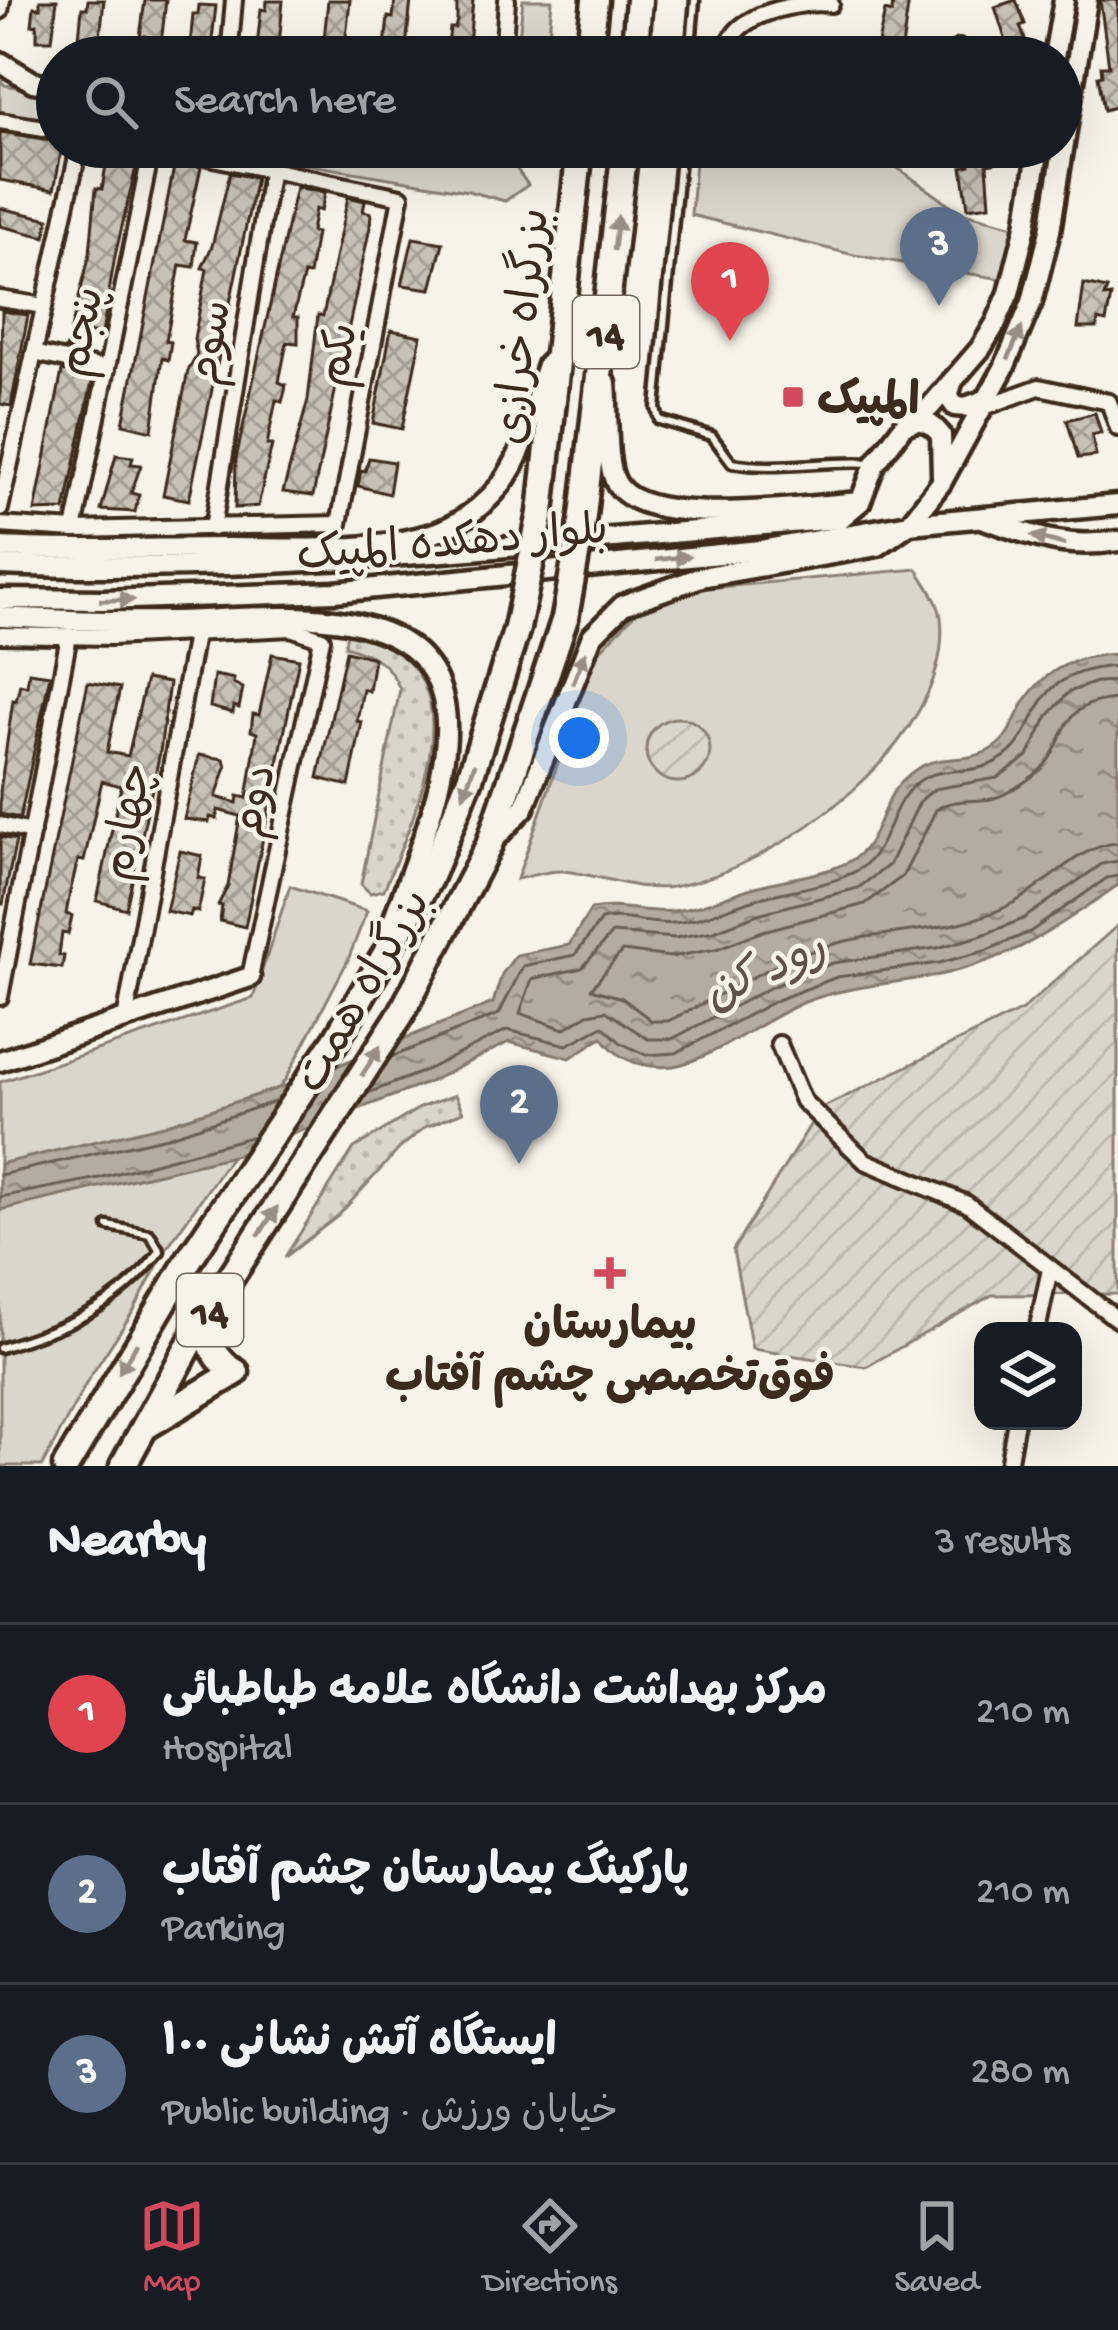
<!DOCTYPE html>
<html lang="en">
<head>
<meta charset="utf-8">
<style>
	:root { --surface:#171b24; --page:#242831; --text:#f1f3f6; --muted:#9ea1a6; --line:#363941; --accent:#d1495b }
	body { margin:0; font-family:"Gochi Hand","Playpen Sans Arabic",sans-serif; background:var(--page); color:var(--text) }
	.controls { position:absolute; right:36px; bottom:36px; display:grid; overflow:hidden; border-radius:24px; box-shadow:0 12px 48px #0002 }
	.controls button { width:108px; height:108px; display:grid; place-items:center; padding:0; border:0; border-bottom:3px solid var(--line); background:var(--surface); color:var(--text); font:60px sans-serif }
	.you { position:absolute; left:579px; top:738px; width:42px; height:42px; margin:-30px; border:9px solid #fff; border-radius:50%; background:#1a73e8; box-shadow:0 0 0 18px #1a73e833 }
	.badge { display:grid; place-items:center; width:78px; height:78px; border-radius:50%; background:var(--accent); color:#fff; font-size:39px; font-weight:700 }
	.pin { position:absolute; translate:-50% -99px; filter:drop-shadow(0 3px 6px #0008) }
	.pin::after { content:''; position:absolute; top:63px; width:42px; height:36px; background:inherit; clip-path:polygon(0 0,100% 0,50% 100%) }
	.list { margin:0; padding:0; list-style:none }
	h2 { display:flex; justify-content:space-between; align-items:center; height:156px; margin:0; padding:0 48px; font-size:51px }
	h2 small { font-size:39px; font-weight:400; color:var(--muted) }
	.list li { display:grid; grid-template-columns:78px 1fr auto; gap:36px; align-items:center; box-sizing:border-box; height:180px; padding:0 48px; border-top:3px solid var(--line) }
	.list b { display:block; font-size:45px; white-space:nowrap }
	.list p { margin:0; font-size:39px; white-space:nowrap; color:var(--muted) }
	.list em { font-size:39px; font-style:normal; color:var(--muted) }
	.icon { flex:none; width:66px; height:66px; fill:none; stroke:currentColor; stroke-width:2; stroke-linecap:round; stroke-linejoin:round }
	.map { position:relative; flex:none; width:1118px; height:1466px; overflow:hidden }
	.search { position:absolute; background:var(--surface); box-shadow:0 12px 48px #0002; left:36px; right:36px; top:36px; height:132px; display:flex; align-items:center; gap:30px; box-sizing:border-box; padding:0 42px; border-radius:66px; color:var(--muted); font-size:45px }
	.sheet { height:696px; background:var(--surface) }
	nav { display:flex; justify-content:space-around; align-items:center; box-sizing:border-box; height:168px; border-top:3px solid var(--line); background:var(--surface); font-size:33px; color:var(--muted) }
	nav a { display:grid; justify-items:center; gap:6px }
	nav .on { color:var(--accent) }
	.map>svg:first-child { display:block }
	.grass { fill:url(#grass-dots); stroke:#8b8074; stroke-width:3 }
	.park { fill:#dbd6cb; stroke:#8b8074; stroke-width:3 }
	.garden { fill:url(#garden-furrows); stroke:#8b8074; stroke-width:3 }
	.water { fill:url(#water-ripples); stroke:#84786c; stroke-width:3 }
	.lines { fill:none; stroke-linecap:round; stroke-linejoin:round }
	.shore { stroke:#6b5e52; stroke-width:3 }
	.building { fill:url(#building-cross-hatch); stroke:#3b2a1e; stroke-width:3 }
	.lane-casing { stroke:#3b2a1e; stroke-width:15 }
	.street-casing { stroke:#3b2a1e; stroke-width:22 }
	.secondary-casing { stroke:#3b2a1e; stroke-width:27 }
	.highway-casing { stroke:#3b2a1e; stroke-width:33 }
	.lane { stroke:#f7f3e8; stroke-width:6 }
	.street { stroke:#f7f3e8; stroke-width:14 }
	.secondary { stroke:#f7f3e8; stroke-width:18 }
	.highway { stroke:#f7f3e8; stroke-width:24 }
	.highway-bridge-casing { stroke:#3b2a1e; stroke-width:33; stroke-linecap:butt }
	.highway-bridge { stroke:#f7f3e8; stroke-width:24 }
	.oneway { fill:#998e83 }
	.poi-dot { fill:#d1495b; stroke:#f7f3e8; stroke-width:4.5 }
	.labels { text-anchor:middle; stroke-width:9; stroke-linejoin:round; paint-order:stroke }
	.shield { fill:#f7f3e8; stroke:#73665b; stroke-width:3 }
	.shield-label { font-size:42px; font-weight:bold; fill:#3b2a1e }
	.street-label { font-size:45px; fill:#3b2a1e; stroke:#f7f3e8 }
	.poi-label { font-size:45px; font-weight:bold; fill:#3b2a1e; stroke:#f7f3e8; text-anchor:start }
	.water-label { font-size:48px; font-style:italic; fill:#5f5145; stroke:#f7f3e8 }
</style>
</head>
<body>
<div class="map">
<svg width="1118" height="1466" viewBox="0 0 1118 1466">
	<defs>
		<pattern id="grass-dots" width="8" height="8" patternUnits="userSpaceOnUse" patternTransform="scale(3)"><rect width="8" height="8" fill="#dbd6cb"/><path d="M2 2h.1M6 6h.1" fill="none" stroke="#bdb8ae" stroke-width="1.8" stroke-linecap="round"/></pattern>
		<pattern id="garden-furrows" width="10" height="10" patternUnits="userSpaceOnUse" patternTransform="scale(3)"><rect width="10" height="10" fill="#dbd6cb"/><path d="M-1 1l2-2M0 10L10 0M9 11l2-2" fill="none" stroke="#bdb8ae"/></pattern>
		<pattern id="water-ripples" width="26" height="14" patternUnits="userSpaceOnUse" patternTransform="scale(3)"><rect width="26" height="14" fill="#b4aca0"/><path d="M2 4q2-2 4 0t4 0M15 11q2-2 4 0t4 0" fill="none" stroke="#948c82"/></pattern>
		<pattern id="building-cross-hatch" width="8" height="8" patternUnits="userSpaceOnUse" patternTransform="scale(3)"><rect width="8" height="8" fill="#c8c1b6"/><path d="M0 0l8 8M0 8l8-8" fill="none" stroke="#a49d93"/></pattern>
	</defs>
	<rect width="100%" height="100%" fill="#f7f3e8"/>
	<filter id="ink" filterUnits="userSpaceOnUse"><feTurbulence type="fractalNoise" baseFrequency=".00833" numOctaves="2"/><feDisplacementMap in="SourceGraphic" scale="24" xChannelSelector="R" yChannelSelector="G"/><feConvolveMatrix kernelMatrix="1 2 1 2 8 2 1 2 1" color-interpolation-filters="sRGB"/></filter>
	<g filter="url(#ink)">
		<g class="grass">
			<path d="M347,631C365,637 384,643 399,654C470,704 408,830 384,890L370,893L361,884L400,689C388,661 373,655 345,646Z"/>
			<polygon points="455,1095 463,1112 425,1127 400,1148 338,1216 285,1257 354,1148 421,1107"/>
		</g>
		<g class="park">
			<polygon points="523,0 552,0 547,57 517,57"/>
			<polygon points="0,80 5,85 57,95 57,123 0,114"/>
			<polygon points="202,147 501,147 528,185 505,201 468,191"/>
			<polygon points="696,147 819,147 882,157 960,212 1015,226 1002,279 854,255 691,215"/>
			<path d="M917,569C926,584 939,601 941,618C955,740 778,869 672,887C637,892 598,874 563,871C548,870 532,876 517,879L596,655L641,607L698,589Z"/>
			<polygon points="290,886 367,911 348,960 287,1077 166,1249 134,1310 88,1380 42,1466 0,1466 0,1082 253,998"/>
		</g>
		<g class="garden">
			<circle cx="678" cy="750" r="32"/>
			<polygon points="1118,925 1118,1294 992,1295 866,1367 752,1349 733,1250 820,1109 1022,1010"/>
		</g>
		<path class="water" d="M1118,654V885C1059,926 1019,956 948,973C900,984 852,984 805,1002C767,1017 710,1061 673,1066C644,1069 619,1062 602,1037L570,1058L509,1042L427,1083L237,1155L0,1210V1164L164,1125L294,1083L493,1003L502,974L516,955L569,945L591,909C620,903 645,914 673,911C702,908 725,896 752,888C783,878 822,876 850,861C881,844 879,802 904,779C935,749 959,766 988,751C1011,739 1012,721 1025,701C1047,667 1079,655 1118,654Z"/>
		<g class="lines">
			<g class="shore">
				<polyline points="1118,681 1096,682 1069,692 1048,716 1028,756 997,778 934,789 920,801 889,865 858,888 758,914 714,931 675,938 612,933 582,968 532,979 520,1013 564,1029 588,1014 606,1011 648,1039 672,1039 771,987 833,963 937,948 980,936 1023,919 1102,864 1118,861"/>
				<path d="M1118,699C1051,702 1072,747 1033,776C1021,785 1005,796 991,799C972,802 952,798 936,810L903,876L865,904L763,931L716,949L671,957L622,951L591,989L622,998L652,1021H668C721,996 770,963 827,946C889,927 956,936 1015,902C1048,884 1079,845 1118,843"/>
				<path d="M391,1057L499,1014L523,966L575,955L601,920C626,914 649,926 674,923C702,920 726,908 753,900C784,890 820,888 850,874C889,858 885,814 912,787C935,764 962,776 989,765C1050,741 1014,672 1118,666"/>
				<polyline points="368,1093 422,1072 507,1030 567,1045 603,1026 621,1043 646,1055 676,1053 777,1000 837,977 939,963 985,951 1030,932 1107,878 1118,876"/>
				<polyline points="0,1175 167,1137 277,1101"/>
				<polyline points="0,1197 99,1178 254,1136"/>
			</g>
		</g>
		<g class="building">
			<polygon points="40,0 57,0 52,40 37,40 37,24 32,25 34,7 40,8"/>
			<polygon points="88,0 104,0 98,57 77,57 82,8 87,8"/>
			<polygon points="145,0 166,0 160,53 145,52 145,36 140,37"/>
			<polygon points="328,0 350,0 344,56 329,55 329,39 324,40"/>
			<polygon points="395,0 411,0 405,57 384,57 388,17 393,18"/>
			<polygon points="457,0 473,0 468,57 452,57 453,46 448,46 450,28 455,28 457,20"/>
			<polygon points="893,0 909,0 902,48 896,47 895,56 886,53 884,57 875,57 885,11 892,13"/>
			<polygon points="1016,0 1025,24 1020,26 1030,53 1011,57 995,7"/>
			<polygon points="1100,0 1118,0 1118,106 1104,110 1098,76 1102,75 1101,66 1109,66"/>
			<polygon points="267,1 283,1 278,57 256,57 261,9 266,10"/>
			<polygon points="199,5 216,6 210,57 189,57 193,14 198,14"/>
			<polygon points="0,132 57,141 57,147 62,147 54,190 0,180"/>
			<polygon points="975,147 996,147 998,162 987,164 990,205 968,208 962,167 970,165 968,151"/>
			<polygon points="107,159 137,163 115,256 102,334 90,333 86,353 66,349 90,253 96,188 102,189"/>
			<polygon points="175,162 201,167 185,240 197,242 194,267 180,265 166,341 171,342 168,360 162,358 152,431 123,424"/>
			<polygon points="230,173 256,178 189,500 163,495 188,371 197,354 194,339 207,269 202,268 212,246"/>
			<polygon points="296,187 325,193 321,211 315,209 311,232 316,233 309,275 304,274 293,317 298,317 298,343 287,342 279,382 286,385 285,391 282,402 276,400 267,445 272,445 258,506 235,508 236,459"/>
			<polygon points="348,197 365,201 363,211 371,213 370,227 320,463 313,496 283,492 308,400 318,315 323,316"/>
			<polygon points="0,208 49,219 45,237 0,226"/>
			<polygon points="413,238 443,243 431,289 402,285"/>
			<polygon points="1084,284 1107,289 1104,297 1111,296 1106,322 1098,320 1097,328 1078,328"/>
			<polygon points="2,311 28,315 11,406 0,404"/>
			<polygon points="391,330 421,336 402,429 373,423"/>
			<polygon points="62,371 93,377 65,510 35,511"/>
			<polygon points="1095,413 1101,433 1092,435 1096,456 1078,458 1067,420"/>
			<polygon points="116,455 133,457 131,464 141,465 131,493 139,495 135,512 101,510"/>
			<polygon points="369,458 394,462 389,494 358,486 361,470 365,471"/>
			<polygon points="346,651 374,658 369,691 363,689 357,721 362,722 349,786 318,778"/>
			<polygon points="272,654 299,659 245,927 220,921 222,906 218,905 228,886 240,816 218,810 217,819 210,817 209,822 184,819 199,755 224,759 226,767 216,797 237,803 238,796 247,798 257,733 251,731 253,714 259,715"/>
			<polygon points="29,672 50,675 20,818 0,814 0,791 13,700 16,701 20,684 27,686"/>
			<polygon points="214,675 234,679 233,683 243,688 239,708 234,706 233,713 210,707"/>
			<polygon points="146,679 169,683 160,752 126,909 97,901 121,786 102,781 84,861 78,860 70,892 66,914 72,916 68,934 62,933 59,955 64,956 62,968 30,964 88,682 120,688 107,752 128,756"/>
			<polygon points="0,837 16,840 3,904 0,904"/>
			<polygon points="180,851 202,856 198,878 205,879 198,912 192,910 190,916 166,911"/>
		</g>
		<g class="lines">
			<g class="lane-casing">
				<g id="lane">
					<polyline points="690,57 695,0"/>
					<path d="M681,147L656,408L659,420L712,436L732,463C777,471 825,460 872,463"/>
					<path d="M0,1348C65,1328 119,1307 160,1251L150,1234L108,1226"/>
				</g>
			</g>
			<g class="street-casing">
				<g id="street">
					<polyline points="0,11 2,0"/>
					<polyline points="959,48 967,57"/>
					<polyline points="229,57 234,0"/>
					<polyline points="503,57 507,0"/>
					<path d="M723,57C728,44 733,32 745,24C765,9 807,1 831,4"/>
					<polyline points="0,121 57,130"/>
					<polyline points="0,299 44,306"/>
					<polyline points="34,353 107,369"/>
					<polyline points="979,409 1039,387 1109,402 1118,428"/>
					<polyline points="0,509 79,147"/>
					<polyline points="0,525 74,530 339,524 401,197 160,147"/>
					<polyline points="213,528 271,168"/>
					<polyline points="74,530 152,147"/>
					<polyline points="0,635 112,637 291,628 322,639 250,977"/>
					<polyline points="0,825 32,832"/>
					<polyline points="0,997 69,636"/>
					<polyline points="125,1020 195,635"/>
					<polyline points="779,1044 803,1101 865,1161 967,1204 1118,1320"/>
					<polyline points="1037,1331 1050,1269"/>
					<polyline points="1008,1466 1016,1421"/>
				</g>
			</g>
			<g class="secondary-casing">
				<g id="secondary">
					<polyline points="1054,57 1064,0"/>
					<polyline points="0,62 33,82 57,86"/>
					<polyline points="953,380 948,396 955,406 966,407 985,400"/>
					<path d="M606,383C609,409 604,464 617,484C646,531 809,505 860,502"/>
					<path d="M908,424C923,417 931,423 941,435L942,476"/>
					<path d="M985,519C1035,537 1064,549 1118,541"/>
					<path d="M0,547C77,551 152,548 228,548C293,548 366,553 428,535C452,528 473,514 490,497C526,462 531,410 547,365L557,356"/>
					<path d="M0,565C281,576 560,540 840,519L860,502L875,464L904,425L930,407L981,348L996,323L1009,293L1026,226L1039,147"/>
					<polyline points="0,599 103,600 335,592 760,550 909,524 1118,505"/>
					<path d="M0,617C58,620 115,622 173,621C261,620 440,588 446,722C449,787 410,870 389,932"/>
					<polyline points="492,842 524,808 592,636 623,605 701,577 878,546 909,524 941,483 1004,368 1032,302 1050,231 1087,0"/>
					<polyline points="0,1061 250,977"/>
				</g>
			</g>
			<g class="highway-casing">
				<g id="highway">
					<polyline points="589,57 595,0"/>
					<polyline points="634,57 639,0"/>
					<polyline points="541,513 580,147"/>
					<polyline points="583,516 625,147"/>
					<path d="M148,1425L236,1372C214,1360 210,1343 203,1320"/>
					<polyline points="66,1466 190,1258 337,1038 429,879 470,778 517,628"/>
					<polyline points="123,1466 203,1320 401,1014 489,845 565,618"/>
				</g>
			</g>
			<use href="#lane" class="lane"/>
			<use href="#street" class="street"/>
			<use href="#secondary" class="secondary"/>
			<use href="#highway" class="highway"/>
			<g class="highway-bridge-casing">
				<g id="highway-bridge">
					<polyline points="565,618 583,516"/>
					<polyline points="517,628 541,513"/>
				</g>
			</g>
			<use href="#highway-bridge" class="highway-bridge"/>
		</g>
		<defs><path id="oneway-solid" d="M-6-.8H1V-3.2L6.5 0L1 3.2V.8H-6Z" transform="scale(3)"/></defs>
		<g class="oneway">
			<use href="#oneway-solid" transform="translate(616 233) rotate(-84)"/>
			<use href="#oneway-solid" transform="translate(1015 343) rotate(-67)"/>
			<use href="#oneway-solid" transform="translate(1048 540) rotate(-165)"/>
			<use href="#oneway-solid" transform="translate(673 558) rotate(-6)"/>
			<use href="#oneway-solid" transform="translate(117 600) rotate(-1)"/>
			<use href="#oneway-solid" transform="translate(579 668) rotate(-68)"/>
			<use href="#oneway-solid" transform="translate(469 780) rotate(110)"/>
			<use href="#oneway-solid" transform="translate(371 1061) rotate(-58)"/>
			<use href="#oneway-solid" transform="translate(268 1221) rotate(-57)"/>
			<use href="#oneway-solid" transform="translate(128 1358) rotate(121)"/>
		</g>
	</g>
	<g class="poi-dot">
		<rect x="781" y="385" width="24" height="24" rx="6"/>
		<path d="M604 1255h12v12h12v12h-12v12h-12v-12h-12v-12h12z"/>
	</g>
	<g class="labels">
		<g class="shield">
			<rect x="573" y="296" width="66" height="72" rx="9"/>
			<rect x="177" y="1274" width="66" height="72" rx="9"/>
		</g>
		<g class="shield-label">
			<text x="606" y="347">14</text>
			<text x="210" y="1325">14</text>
		</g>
		<g class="street-label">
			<text transform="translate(519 326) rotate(-84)" y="16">بزرگراه خرازی</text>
			<text transform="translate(78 331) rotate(-79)" y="16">پنجم</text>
			<text transform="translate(207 342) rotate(-81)" y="16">سوم</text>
			<text transform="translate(335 354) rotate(-79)" y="16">یکم</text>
			<text transform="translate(452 539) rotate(-5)" y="16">بلوار دهکده المپیک</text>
			<text transform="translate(251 800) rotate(-78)" y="16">دوم</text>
			<text transform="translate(124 821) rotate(-80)" y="16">چهارم</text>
			<text transform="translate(360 989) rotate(-60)" y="16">بزرگراه همت</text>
		</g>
		<g class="poi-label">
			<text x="817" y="413">المپیک</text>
			<text x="610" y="1338" text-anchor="middle">بیمارستان<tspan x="610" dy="52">فوق‌تخصصی چشم آفتاب</tspan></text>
		</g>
		<g class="water-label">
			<text transform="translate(763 967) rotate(-24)" y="17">رود کن</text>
		</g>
	</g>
</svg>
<div class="controls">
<button><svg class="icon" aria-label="layers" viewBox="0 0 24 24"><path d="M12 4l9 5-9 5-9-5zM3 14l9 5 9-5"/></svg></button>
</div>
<div class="you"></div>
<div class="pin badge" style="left:730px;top:341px;background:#e0444e">1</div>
<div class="pin badge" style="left:519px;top:1164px;background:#5c6f8a">2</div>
<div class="pin badge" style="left:939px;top:306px;background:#5c6f8a">3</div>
<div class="search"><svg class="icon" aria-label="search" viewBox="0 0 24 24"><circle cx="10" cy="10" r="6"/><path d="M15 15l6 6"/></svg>Search here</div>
</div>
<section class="sheet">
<h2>Nearby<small>3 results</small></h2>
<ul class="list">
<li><span class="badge" style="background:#e0444e">1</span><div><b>مرکز بهداشت دانشگاه علامه طباطبائی</b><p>Hospital</p></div><em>210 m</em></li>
<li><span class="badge" style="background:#5c6f8a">2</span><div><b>پاركينگ بيمارستان چشم آفتاب</b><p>Parking</p></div><em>210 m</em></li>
<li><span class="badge" style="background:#5c6f8a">3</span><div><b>ایستگاه آتش نشانی ۱۰۰</b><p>Public building · خیابان ورزش</p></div><em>280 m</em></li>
</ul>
</section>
<nav>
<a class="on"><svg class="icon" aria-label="map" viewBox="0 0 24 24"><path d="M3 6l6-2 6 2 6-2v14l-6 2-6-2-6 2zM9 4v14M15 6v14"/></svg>Map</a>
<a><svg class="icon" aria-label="directions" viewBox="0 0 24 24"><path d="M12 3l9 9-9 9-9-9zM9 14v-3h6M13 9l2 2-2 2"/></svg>Directions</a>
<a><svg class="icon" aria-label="saved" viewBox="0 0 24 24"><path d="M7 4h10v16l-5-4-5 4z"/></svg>Saved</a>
</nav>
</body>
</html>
